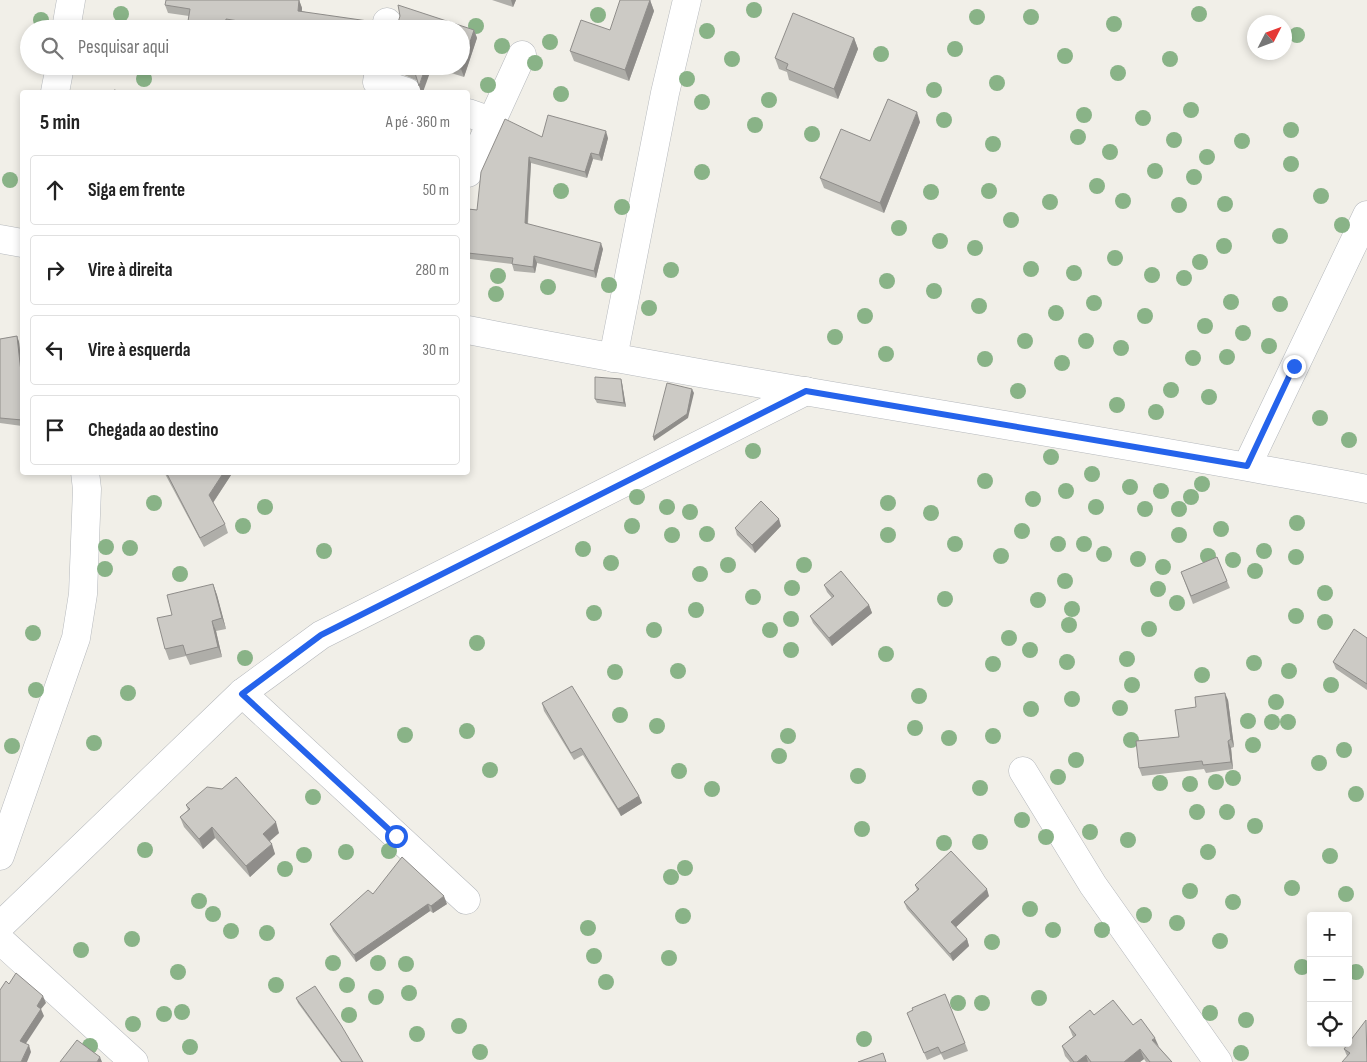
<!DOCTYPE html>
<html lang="pt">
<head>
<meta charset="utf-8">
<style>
	:root { --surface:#fff; --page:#f6f6f6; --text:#222; --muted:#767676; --line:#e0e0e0 }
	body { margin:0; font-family:"Sofia Sans Condensed",sans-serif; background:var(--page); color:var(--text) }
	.controls { position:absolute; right:15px; bottom:15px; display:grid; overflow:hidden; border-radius:5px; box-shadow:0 2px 8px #0003 }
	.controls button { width:45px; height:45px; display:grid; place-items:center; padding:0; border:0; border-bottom:1px solid var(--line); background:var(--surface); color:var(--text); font:25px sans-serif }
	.compass { position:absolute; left:1247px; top:15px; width:45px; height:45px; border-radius:50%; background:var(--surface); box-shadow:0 2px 8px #0003; rotate:48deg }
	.stop { position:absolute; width:15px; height:15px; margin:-11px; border:4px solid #2563eb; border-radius:50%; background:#fff }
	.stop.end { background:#2563eb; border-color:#fff; box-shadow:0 1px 5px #0008 }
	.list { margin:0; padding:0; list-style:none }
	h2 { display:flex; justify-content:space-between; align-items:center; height:65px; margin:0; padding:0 20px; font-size:21px }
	h2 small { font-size:16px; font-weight:400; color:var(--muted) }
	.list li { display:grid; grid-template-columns:32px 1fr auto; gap:15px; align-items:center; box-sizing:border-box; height:70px; margin:0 10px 10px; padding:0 10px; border:1px solid var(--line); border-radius:5px }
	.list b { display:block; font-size:19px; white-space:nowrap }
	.list em { font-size:16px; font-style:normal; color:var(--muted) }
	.icon { flex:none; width:28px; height:28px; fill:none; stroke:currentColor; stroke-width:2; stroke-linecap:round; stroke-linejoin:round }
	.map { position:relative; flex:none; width:1367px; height:1062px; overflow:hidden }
	.search { position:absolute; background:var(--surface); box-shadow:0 2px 8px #0003; left:20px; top:20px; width:450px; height:55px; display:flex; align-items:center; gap:12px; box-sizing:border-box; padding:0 18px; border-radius:28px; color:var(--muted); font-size:19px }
	.panel { position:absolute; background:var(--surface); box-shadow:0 2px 8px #0003; left:20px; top:90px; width:450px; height:385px; border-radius:5px }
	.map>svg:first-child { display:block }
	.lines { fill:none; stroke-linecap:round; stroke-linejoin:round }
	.minor-casing { stroke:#b5b8bc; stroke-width:29 }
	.minor { stroke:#fff; stroke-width:28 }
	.tree { fill:#89b387 }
	.wall { fill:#afaea9 }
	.shaded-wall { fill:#8f8d8a }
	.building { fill:#cccac5; stroke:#8f8d8a }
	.route { stroke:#2563eb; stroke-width:6 }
</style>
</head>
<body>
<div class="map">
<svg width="1367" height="1062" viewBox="0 0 1367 1062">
	<rect width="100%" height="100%" fill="#f1efe8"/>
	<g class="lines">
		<g class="minor-casing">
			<g id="minor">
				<polyline points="66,29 71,0"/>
				<polyline points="386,29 387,22"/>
				<polyline points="380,66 377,82 407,92"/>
				<polyline points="55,92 60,66"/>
				<polyline points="468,113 491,121"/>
				<polyline points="468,173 522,55"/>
				<polyline points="0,239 22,243"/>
				<path d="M468,330C766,389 1068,432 1367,489"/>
				<polyline points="613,358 665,93 687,0"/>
				<polyline points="1247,466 1367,215"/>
				<polyline points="242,693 466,900"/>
				<polyline points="1023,771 1093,885 1218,1062"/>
				<polyline points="0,856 76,638 83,594 87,489 85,472"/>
				<polyline points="0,926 242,693 321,635 806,391"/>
				<polyline points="0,940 134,1062"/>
			</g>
		</g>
		<use href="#minor" class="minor"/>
	</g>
	<g class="tree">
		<circle cx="754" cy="10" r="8"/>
		<circle cx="121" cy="14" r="8"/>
		<circle cx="1199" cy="14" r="8"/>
		<circle cx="598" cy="15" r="8"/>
		<circle cx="977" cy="17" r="8"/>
		<circle cx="1031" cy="17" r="8"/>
		<circle cx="41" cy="20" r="8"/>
		<circle cx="1114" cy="24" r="8"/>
		<circle cx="476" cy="26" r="8"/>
		<circle cx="707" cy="31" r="8"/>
		<circle cx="1297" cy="35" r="8"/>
		<circle cx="550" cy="42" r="8"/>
		<circle cx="502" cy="46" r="8"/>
		<circle cx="955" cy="49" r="8"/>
		<circle cx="881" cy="54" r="8"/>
		<circle cx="1065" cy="56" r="8"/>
		<circle cx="732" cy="59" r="8"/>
		<circle cx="1170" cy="59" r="8"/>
		<circle cx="535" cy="63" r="8"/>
		<circle cx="1118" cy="73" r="8"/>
		<circle cx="144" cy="79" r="8"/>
		<circle cx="687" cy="79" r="8"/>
		<circle cx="997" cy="83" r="8"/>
		<circle cx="488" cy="85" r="8"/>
		<circle cx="934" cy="90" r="8"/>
		<circle cx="561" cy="94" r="8"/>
		<circle cx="769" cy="100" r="8"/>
		<circle cx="702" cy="102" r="8"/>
		<circle cx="1191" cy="110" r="8"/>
		<circle cx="1084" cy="115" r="8"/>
		<circle cx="1143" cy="118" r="8"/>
		<circle cx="944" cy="120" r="8"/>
		<circle cx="755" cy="125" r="8"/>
		<circle cx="1291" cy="130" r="8"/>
		<circle cx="812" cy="134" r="8"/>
		<circle cx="1078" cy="137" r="8"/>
		<circle cx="1174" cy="140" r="8"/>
		<circle cx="1242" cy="141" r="8"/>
		<circle cx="993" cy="144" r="8"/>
		<circle cx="1110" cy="152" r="8"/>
		<circle cx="1207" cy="157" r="8"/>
		<circle cx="1291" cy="164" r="8"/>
		<circle cx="1155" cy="171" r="8"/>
		<circle cx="702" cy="172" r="8"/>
		<circle cx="1194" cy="177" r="8"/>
		<circle cx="10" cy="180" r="8"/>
		<circle cx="1097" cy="186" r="8"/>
		<circle cx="561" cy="191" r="8"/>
		<circle cx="989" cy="191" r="8"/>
		<circle cx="931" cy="192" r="8"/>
		<circle cx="1321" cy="196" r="8"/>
		<circle cx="1123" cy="201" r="8"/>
		<circle cx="1050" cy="202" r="8"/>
		<circle cx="1225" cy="204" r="8"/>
		<circle cx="1179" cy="205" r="8"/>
		<circle cx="622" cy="207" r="8"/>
		<circle cx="1011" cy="220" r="8"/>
		<circle cx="1342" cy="225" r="8"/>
		<circle cx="899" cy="228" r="8"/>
		<circle cx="1280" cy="236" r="8"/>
		<circle cx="940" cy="241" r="8"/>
		<circle cx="1224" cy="246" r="8"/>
		<circle cx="975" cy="248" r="8"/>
		<circle cx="1115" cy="258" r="8"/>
		<circle cx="1200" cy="262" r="8"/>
		<circle cx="1031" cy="269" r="8"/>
		<circle cx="671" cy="270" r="8"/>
		<circle cx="1074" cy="273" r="8"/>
		<circle cx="1152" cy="275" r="8"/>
		<circle cx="498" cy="276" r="8"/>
		<circle cx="1184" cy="278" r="8"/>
		<circle cx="887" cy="281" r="8"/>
		<circle cx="609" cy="285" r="8"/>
		<circle cx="548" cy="287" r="8"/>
		<circle cx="934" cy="291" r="8"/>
		<circle cx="496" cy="294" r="8"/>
		<circle cx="1231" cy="302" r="8"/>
		<circle cx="1094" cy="303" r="8"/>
		<circle cx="1280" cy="304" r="8"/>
		<circle cx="979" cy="306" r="8"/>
		<circle cx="649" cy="308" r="8"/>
		<circle cx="1056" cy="313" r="8"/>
		<circle cx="865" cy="316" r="8"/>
		<circle cx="1145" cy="316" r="8"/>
		<circle cx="1205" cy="326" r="8"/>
		<circle cx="1243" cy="333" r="8"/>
		<circle cx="835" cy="337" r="8"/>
		<circle cx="1025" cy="341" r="8"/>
		<circle cx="1086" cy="341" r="8"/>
		<circle cx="1269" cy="346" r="8"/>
		<circle cx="1121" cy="348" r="8"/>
		<circle cx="886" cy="354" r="8"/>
		<circle cx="1227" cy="357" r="8"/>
		<circle cx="1193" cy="358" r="8"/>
		<circle cx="985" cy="359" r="8"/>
		<circle cx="1062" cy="363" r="8"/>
		<circle cx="1171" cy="390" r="8"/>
		<circle cx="1018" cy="391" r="8"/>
		<circle cx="1209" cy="397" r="8"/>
		<circle cx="1117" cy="405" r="8"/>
		<circle cx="1156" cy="412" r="8"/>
		<circle cx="1320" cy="418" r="8"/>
		<circle cx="1349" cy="440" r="8"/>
		<circle cx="753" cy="451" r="8"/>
		<circle cx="1051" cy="457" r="8"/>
		<circle cx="1092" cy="474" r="8"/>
		<circle cx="985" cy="481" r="8"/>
		<circle cx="1202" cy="484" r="8"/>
		<circle cx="1130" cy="487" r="8"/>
		<circle cx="1066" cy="491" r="8"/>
		<circle cx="1161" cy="491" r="8"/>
		<circle cx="637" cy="497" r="8"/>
		<circle cx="1191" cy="497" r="8"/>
		<circle cx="1033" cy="499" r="8"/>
		<circle cx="154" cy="503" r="8"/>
		<circle cx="888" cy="503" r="8"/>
		<circle cx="265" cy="507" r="8"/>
		<circle cx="667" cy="507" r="8"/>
		<circle cx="1096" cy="507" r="8"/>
		<circle cx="1145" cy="509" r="8"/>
		<circle cx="1179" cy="509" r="8"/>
		<circle cx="690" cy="512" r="8"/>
		<circle cx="931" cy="513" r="8"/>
		<circle cx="1297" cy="523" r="8"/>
		<circle cx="243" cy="526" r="8"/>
		<circle cx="632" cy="526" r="8"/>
		<circle cx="1221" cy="529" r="8"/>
		<circle cx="1022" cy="531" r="8"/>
		<circle cx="707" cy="534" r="8"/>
		<circle cx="672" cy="535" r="8"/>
		<circle cx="888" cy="535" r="8"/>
		<circle cx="1179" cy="535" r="8"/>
		<circle cx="955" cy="544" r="8"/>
		<circle cx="1058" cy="544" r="8"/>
		<circle cx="1084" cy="544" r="8"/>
		<circle cx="106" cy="547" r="8"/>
		<circle cx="130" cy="548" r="8"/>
		<circle cx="583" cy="549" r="8"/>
		<circle cx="324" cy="551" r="8"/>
		<circle cx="1264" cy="551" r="8"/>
		<circle cx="1104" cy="554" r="8"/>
		<circle cx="1001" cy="556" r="8"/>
		<circle cx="1208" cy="556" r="8"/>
		<circle cx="1296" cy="557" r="8"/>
		<circle cx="1138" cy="559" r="8"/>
		<circle cx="1233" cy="560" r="8"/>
		<circle cx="611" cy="563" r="8"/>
		<circle cx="728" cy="565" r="8"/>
		<circle cx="804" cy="565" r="8"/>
		<circle cx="1163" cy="567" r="8"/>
		<circle cx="105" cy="569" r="8"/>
		<circle cx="1255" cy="571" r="8"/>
		<circle cx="180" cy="574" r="8"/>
		<circle cx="700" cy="574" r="8"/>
		<circle cx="1065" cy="581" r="8"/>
		<circle cx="792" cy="588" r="8"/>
		<circle cx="1158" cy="589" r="8"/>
		<circle cx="1325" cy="593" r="8"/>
		<circle cx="753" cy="597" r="8"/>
		<circle cx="945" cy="599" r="8"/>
		<circle cx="1038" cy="600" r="8"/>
		<circle cx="1177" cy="603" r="8"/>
		<circle cx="1072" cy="609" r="8"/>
		<circle cx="696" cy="610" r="8"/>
		<circle cx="594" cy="613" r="8"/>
		<circle cx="1296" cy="616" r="8"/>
		<circle cx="791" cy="619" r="8"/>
		<circle cx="1325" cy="622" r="8"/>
		<circle cx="1069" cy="625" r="8"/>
		<circle cx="1149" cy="629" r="8"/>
		<circle cx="654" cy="630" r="8"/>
		<circle cx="770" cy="630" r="8"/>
		<circle cx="33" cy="633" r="8"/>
		<circle cx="1009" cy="638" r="8"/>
		<circle cx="477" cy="643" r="8"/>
		<circle cx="791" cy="650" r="8"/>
		<circle cx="1030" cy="650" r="8"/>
		<circle cx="886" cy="654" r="8"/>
		<circle cx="245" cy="658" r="8"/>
		<circle cx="1127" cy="659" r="8"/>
		<circle cx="1067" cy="662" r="8"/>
		<circle cx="1254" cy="663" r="8"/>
		<circle cx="993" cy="664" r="8"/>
		<circle cx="678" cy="671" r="8"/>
		<circle cx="1289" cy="671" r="8"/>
		<circle cx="615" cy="672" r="8"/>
		<circle cx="1202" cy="675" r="8"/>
		<circle cx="1132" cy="685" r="8"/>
		<circle cx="1331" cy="685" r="8"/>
		<circle cx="36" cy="690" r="8"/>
		<circle cx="128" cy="693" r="8"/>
		<circle cx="919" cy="696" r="8"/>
		<circle cx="1072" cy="699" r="8"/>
		<circle cx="1276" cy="702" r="8"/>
		<circle cx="1120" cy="708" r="8"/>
		<circle cx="1031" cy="709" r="8"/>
		<circle cx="620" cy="715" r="8"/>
		<circle cx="1248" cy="721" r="8"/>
		<circle cx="1272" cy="722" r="8"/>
		<circle cx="1288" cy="722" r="8"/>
		<circle cx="657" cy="726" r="8"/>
		<circle cx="915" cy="728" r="8"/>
		<circle cx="467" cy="731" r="8"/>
		<circle cx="405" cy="735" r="8"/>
		<circle cx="788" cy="736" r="8"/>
		<circle cx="993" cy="736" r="8"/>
		<circle cx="949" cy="738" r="8"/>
		<circle cx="1131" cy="740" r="8"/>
		<circle cx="94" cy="743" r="8"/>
		<circle cx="1253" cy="745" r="8"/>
		<circle cx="12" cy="746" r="8"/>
		<circle cx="1344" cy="750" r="8"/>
		<circle cx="779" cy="756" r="8"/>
		<circle cx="1076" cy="760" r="8"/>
		<circle cx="1319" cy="763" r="8"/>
		<circle cx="490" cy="770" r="8"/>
		<circle cx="679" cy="771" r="8"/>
		<circle cx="858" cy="776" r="8"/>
		<circle cx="1058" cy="777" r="8"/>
		<circle cx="1233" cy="778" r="8"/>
		<circle cx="1216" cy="782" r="8"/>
		<circle cx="1160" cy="783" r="8"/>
		<circle cx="1190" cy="784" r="8"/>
		<circle cx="980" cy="788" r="8"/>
		<circle cx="712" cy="789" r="8"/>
		<circle cx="1356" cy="794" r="8"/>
		<circle cx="313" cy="797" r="8"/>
		<circle cx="1197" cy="812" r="8"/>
		<circle cx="1227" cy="812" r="8"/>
		<circle cx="1022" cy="820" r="8"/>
		<circle cx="1255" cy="826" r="8"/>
		<circle cx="862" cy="829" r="8"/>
		<circle cx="1090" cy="832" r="8"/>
		<circle cx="1046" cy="837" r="8"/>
		<circle cx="1128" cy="840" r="8"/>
		<circle cx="980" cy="842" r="8"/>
		<circle cx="944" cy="843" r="8"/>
		<circle cx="145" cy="850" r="8"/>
		<circle cx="389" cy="851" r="8"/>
		<circle cx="346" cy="852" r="8"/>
		<circle cx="1208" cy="852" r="8"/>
		<circle cx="304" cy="855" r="8"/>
		<circle cx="1330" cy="856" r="8"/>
		<circle cx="685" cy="868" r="8"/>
		<circle cx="285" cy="869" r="8"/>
		<circle cx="671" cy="877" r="8"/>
		<circle cx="1292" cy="888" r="8"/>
		<circle cx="1190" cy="891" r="8"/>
		<circle cx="1346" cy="894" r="8"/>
		<circle cx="199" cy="901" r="8"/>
		<circle cx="1233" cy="902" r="8"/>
		<circle cx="1030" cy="909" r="8"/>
		<circle cx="213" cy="914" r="8"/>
		<circle cx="1144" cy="915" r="8"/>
		<circle cx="683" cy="916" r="8"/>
		<circle cx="1177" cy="923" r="8"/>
		<circle cx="588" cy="928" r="8"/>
		<circle cx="1053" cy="930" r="8"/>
		<circle cx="1102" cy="930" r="8"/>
		<circle cx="231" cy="931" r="8"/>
		<circle cx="267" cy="933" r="8"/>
		<circle cx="132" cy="939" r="8"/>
		<circle cx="1220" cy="941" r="8"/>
		<circle cx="992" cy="942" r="8"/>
		<circle cx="81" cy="950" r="8"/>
		<circle cx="594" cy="956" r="8"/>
		<circle cx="669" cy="958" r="8"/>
		<circle cx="333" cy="963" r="8"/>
		<circle cx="378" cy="963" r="8"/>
		<circle cx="406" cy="964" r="8"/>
		<circle cx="1302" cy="967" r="8"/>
		<circle cx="178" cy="972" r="8"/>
		<circle cx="1356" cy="972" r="8"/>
		<circle cx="606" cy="982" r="8"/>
		<circle cx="276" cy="985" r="8"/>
		<circle cx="347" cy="985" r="8"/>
		<circle cx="409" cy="993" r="8"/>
		<circle cx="376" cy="997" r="8"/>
		<circle cx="1039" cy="998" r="8"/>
		<circle cx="958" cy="1003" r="8"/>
		<circle cx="982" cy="1003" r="8"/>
		<circle cx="182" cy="1012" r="8"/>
		<circle cx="1210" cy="1013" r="8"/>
		<circle cx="164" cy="1014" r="8"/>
		<circle cx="349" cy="1015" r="8"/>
		<circle cx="1246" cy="1020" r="8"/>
		<circle cx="133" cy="1024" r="8"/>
		<circle cx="459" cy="1026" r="8"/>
		<circle cx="417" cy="1034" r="8"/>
		<circle cx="864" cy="1039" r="8"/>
		<circle cx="90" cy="1046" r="8"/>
		<circle cx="190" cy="1047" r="8"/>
		<circle cx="480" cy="1052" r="8"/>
		<circle cx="1241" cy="1053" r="8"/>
	</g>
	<g class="wall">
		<polygon points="299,0 302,8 302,11 371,29 242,29 229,27 229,29 191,29 188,21 189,16 168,13 165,5"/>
		<polygon points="492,0 516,0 513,7"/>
		<polygon points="650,0 654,11 629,81 574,61 570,51 610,30"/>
		<polygon points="474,30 477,38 464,77 432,67 418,81 395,71 393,66 461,66"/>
		<polygon points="854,38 858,49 838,99 789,80 787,72 779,69 775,58"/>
		<polygon points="920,122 884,213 824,188 820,178 870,141"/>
		<polygon points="542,137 608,138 602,161 593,159 587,178 531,163 528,224 603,249 596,278 537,263 535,273 514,271 512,264 470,259 468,277 468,209 477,210"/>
		<polygon points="17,336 19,342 22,369 22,426 0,423 0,339"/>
		<polygon points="621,379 622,383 626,407 597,403 595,399"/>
		<polygon points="164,472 233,472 213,503 225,524 228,533 204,547"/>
		<polygon points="781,526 755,553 737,535 735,528"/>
		<polygon points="1217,557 1230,588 1193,604 1181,572"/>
		<polygon points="213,584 217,595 226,629 216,631 222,657 190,665 186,656 169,660 165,649 172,615"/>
		<polygon points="824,585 869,605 872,613 832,646 813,623 810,616 832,598 827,592"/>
		<polygon points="1367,638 1367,690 1336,669 1333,662"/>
		<polygon points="1228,700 1234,747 1231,748 1233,769 1206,773 1204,769 1142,776 1139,768 1179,737 1196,707"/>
		<polygon points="542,703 639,796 642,803 621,816 583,755 574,760 544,711"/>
		<polygon points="186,805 279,833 270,841 275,854 250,877 215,838 203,849 184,827 180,817 188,810"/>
		<polygon points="915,885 989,896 956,927 967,939 969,946 953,961 907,909 904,902 917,890"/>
		<polygon points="373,894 447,904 433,913 430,911 356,962 333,931 330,924"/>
		<polygon points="296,998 363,1062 341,1062 298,1003"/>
		<polygon points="907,1013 965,1043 968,1051 944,1060 941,1054 927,1060"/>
		<polygon points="1094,1015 1133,1025 1158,1046 1172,1062 1146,1062 1144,1059 1140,1062 1070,1062 1065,1056 1062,1046 1073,1037 1069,1027"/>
		<polygon points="1344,1049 1367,1062 1347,1056"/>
	</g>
	<g class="shaded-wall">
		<polygon points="299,0 302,8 301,19 298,11"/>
		<polygon points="511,0 516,0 513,7"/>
		<polygon points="650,0 654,11 629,81 625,70"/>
		<polygon points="226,19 229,27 229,29 226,29 225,27"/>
		<polygon points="474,30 477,38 464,77 461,69"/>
		<polygon points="854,38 858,49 838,99 834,89"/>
		<polygon points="426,66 432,67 423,92 421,92 419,86"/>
		<polygon points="917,112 920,122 884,213 880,203"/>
		<polygon points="606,131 608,138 602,161 599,155"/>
		<polygon points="591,153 593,159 587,178 585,172"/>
		<polygon points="529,157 531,163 527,229 525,223"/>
		<polygon points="601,243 603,249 596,278 594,271"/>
		<polygon points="468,253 470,259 468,277"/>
		<polygon points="534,256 537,263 535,273 533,267"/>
		<polygon points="17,336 19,342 22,369 22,381"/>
		<polygon points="621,379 622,383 626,407 624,403"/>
		<polygon points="692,389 694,393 688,418 654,441 653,437"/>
		<polygon points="224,472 233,472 212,504 209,495"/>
		<polygon points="779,519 781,526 755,553 752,545"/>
		<polygon points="213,584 217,595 226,629 222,618"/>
		<polygon points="869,605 872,613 832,646 829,638"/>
		<polygon points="212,621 216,631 222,657 218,647"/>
		<polygon points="1225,693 1228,700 1234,747 1231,739"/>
		<polygon points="1228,741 1231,748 1233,769 1231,762"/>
		<polygon points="639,796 642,803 621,816 618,809"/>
		<polygon points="276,822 279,833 266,844 263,834"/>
		<polygon points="212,827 215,838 203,849 199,839"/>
		<polygon points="272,844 275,854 250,877 246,866"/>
		<polygon points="987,889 989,896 954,929 951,922"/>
		<polygon points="444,896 447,904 433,913 431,906"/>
		<polygon points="428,904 430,911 356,962 354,955"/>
		<polygon points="967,939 969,946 953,961 950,954"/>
		<polygon points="43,996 46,1003 41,1009 44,1016 23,1048 20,1041 37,1006"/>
		<polygon points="1155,1038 1159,1047 1152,1040"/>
		<polygon points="29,1045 31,1052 27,1062 21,1062"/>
		<polygon points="1140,1049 1144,1059 1140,1062 1124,1062"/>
		<polygon points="1086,1055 1088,1062 1077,1062"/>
		<polygon points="100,1057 102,1062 97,1062"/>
	</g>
	<g class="building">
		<polygon points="166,0 299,0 298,11 368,21 371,29 283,29 283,28 226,19 225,27 188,21 190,9 165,5"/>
		<polygon points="620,0 650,0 625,70 570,51 581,20 610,30"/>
		<polygon points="398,5 474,30 461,69 451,66 461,66 461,29 396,29 400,16"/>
		<polygon points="793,13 854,38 834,89 786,69 788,64 775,58"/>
		<polygon points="398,66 426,66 419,86 415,73"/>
		<polygon points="114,90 124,92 114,92"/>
		<polygon points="888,99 917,112 880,203 820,178 841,129 870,141"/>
		<polygon points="548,115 606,131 599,155 591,153 585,172 529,157 525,223 601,243 594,271 534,256 533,267 512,264 513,258 468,253 468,254 468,209 477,210 481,172 505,119 542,137"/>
		<polygon points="17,336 22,381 22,420 0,418 0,339"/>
		<polygon points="595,377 621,379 624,403 595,399"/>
		<polygon points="667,383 692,389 687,414 653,437"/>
		<polygon points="166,472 224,472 209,495 225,524 200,538"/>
		<polygon points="761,501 779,519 752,545 735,528"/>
		<polygon points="1217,557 1227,581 1191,596 1181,572"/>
		<polygon points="841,571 869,605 829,638 810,616 834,596 824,585"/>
		<polygon points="213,584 222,618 212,621 218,647 186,655 183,645 165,649 157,618 172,615 167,595"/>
		<polygon points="1354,629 1367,638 1367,684 1333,662"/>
		<polygon points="572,686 639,796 618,809 581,748 571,753 542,703"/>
		<polygon points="1225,693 1231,739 1228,741 1231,762 1203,765 1202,761 1139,768 1136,741 1179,737 1175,710 1196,707 1195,697"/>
		<polygon points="236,777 276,822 263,834 272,844 246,866 212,827 199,839 180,817 190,809 186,805 207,787 222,789"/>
		<polygon points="951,851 987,889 951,922 967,939 950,954 904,902 919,889 915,885"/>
		<polygon points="402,857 444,896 431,906 428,904 354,955 330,924 368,890 373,894"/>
		<polygon points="16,973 43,996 37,1006 41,1009 20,1041 29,1045 21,1062 0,1062 0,990 6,981 9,984"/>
		<polygon points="315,986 341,1025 363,1062 342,1062 296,998"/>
		<polygon points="945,994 965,1043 941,1053 938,1047 924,1053 907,1013 913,1010 912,1008"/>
		<polygon points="1113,1000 1133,1025 1141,1019 1155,1038 1152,1040 1172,1062 1150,1062 1140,1049 1124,1062 1091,1062 1086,1055 1077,1062 1074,1062 1062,1046 1076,1035 1069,1027 1090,1010 1094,1015"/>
		<polygon points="1366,1020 1367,1062 1342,1062 1350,1053 1344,1049"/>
		<polygon points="77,1040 100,1057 97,1062 60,1062"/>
		<polygon points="883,1053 886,1062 858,1062"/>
	</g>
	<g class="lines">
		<polyline class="route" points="396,836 242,694 321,635 806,391 1247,466 1294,366"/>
	</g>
</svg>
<div class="controls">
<button>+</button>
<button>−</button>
<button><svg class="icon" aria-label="locate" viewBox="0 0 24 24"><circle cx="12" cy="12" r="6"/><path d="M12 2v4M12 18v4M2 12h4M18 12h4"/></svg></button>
</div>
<svg class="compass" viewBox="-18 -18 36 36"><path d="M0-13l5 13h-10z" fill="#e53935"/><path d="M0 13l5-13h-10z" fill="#767676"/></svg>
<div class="stop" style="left:396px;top:836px"></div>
<div class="stop end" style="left:1294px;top:366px"></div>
<div class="search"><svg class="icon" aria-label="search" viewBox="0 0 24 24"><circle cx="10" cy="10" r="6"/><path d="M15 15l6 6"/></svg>Pesquisar aqui</div>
<section class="panel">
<h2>5 min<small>A pé · 360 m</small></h2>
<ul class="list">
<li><svg class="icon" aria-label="ahead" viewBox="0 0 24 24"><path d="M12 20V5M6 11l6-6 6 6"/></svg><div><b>Siga em frente</b></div><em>50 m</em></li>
<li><svg class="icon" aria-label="right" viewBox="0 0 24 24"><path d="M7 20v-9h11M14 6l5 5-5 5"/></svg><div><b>Vire à direita</b></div><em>280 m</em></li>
<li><svg class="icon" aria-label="left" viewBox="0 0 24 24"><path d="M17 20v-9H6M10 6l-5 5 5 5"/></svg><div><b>Vire à esquerda</b></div><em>30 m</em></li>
<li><svg class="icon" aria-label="arrive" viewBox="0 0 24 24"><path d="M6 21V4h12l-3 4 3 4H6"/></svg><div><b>Chegada ao destino</b></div></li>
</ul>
</section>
</div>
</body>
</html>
